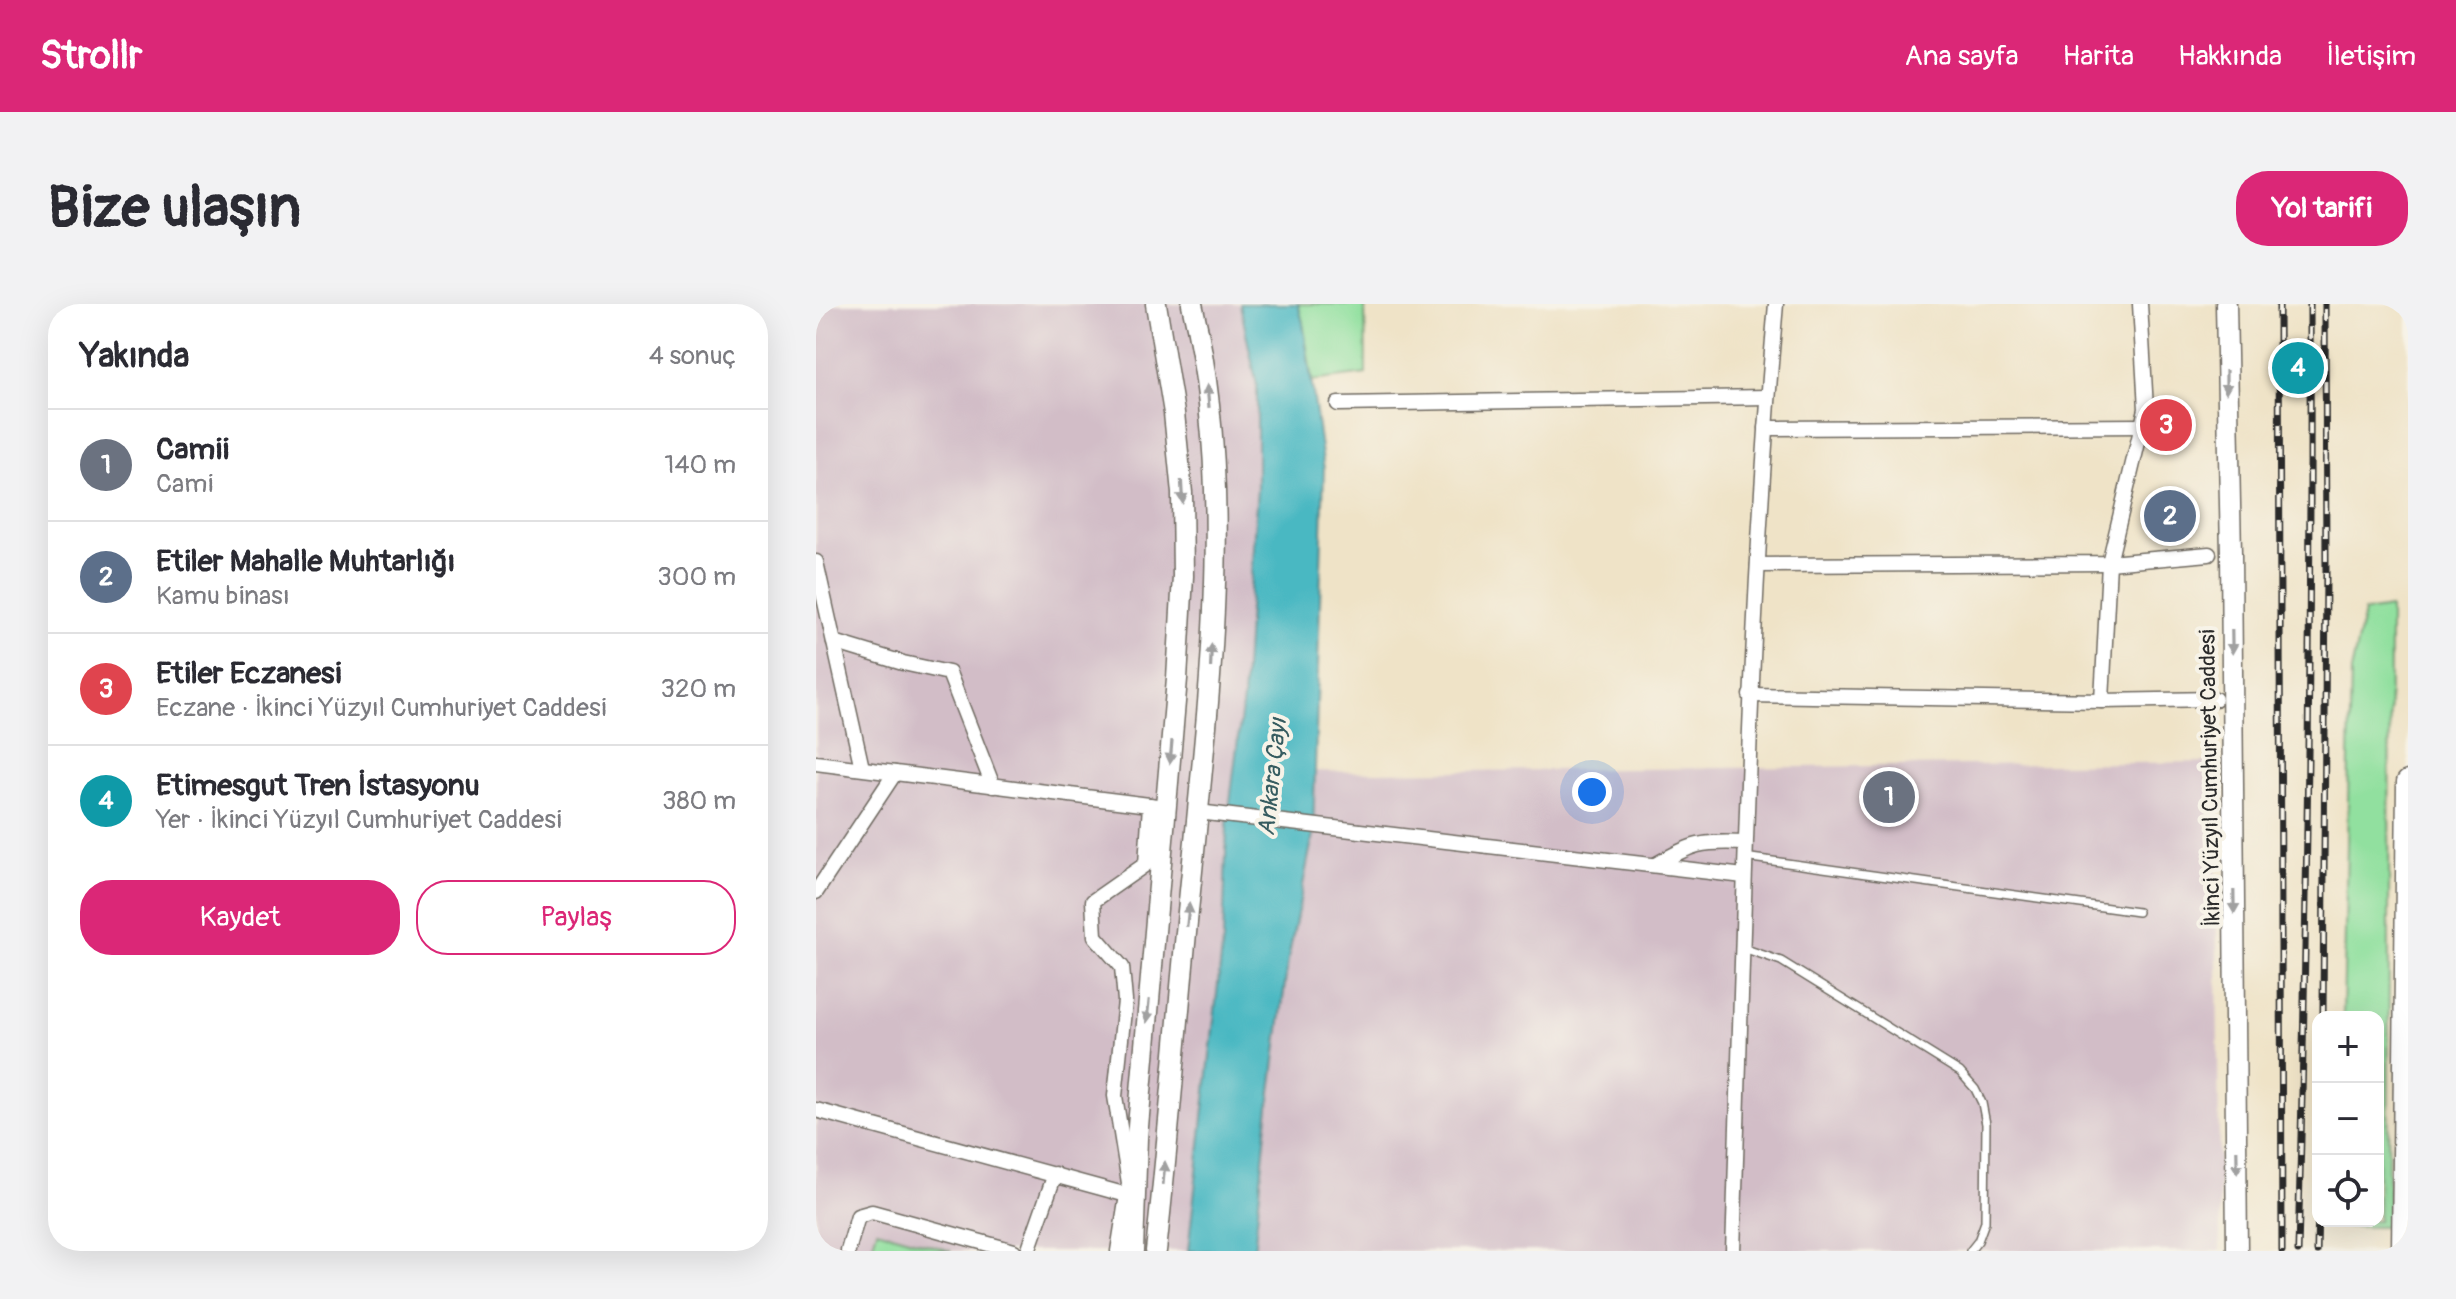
<!DOCTYPE html>
<html lang="tr">
<head>
<meta charset="utf-8">
<style>
	:root { --surface:#fff; --page:#f2f2f3; --text:#2b2b33; --muted:#7c7c81; --line:#e1e1e2; --accent:#db2777 }
	body { margin:0; font-family:Pangolin,sans-serif; background:var(--page); color:var(--text) }
	.controls { position:absolute; right:24px; bottom:24px; display:grid; overflow:hidden; border-radius:16px; box-shadow:0 8px 32px #0002 }
	.controls button { width:72px; height:72px; display:grid; place-items:center; padding:0; border:0; border-bottom:2px solid var(--line); background:var(--surface); color:var(--text); font:40px sans-serif }
	.you { position:absolute; left:776px; top:488px; width:28px; height:28px; margin:-20px; border:6px solid #fff; border-radius:50%; background:#1a73e8; box-shadow:0 0 0 12px #1a73e833 }
	.badge { display:grid; place-items:center; width:52px; height:52px; border-radius:50%; background:var(--accent); color:#fff; font-size:26px; font-weight:700 }
	.pin { position:absolute; translate:-50% -50%; border:4px solid #fff; box-shadow:0 2px 8px #0006 }
	.list { margin:0; padding:0; list-style:none }
	h2 { display:flex; justify-content:space-between; align-items:center; height:104px; margin:0; padding:0 32px; font-size:34px }
	h2 small { font-size:26px; font-weight:400; color:var(--muted) }
	.list li { display:grid; grid-template-columns:52px 1fr auto; gap:24px; align-items:center; box-sizing:border-box; height:112px; padding:0 32px; border-top:2px solid var(--line) }
	.list b { display:block; font-size:30px; white-space:nowrap }
	.list p { margin:0; font-size:26px; white-space:nowrap; color:var(--muted) }
	.list em { font-size:26px; font-style:normal; color:var(--muted) }
	.actions { display:flex; gap:16px; padding:24px 32px }
	.actions a { flex:1; padding:18px 0; border:2px solid var(--accent); border-radius:32px; text-align:center; font-size:28px; color:var(--accent) }
	.actions .main { background:var(--accent); color:#fff }
	.icon { flex:none; width:44px; height:44px; fill:none; stroke:currentColor; stroke-width:2; stroke-linecap:round; stroke-linejoin:round }
	.map { position:relative; flex:none; width:1592px; height:947px; overflow:hidden; border-radius:32px }
	header { display:flex; align-items:center; gap:48px; box-sizing:border-box; height:112px; padding:0 40px; background:var(--accent); color:#fff }
	header strong { font-size:38px }
	nav { display:flex; gap:44px; margin-inline-start:auto; font-size:28px }
	.intro { display:flex; align-items:center; justify-content:space-between; box-sizing:border-box; height:192px; padding:0 48px }
	h1 { margin:0; font-size:56px }
	.button { padding:20px 36px; border-radius:32px; background:var(--accent); color:#fff; font-size:28px; font-weight:700 }
	main { display:flex; gap:48px; padding:0 48px }
	aside { flex:1; background:var(--surface); border-radius:32px; box-shadow:0 8px 32px #0002 }
	.map>svg:first-child { display:block }
	.industrial { fill:#d2bdc7 }
	.green { fill:#91e09f; stroke:#5e8665; stroke-width:2 }
	.water { fill:#4ab8c2; stroke:#3a7276; stroke-width:2 }
	.lines { fill:none; stroke-linecap:round; stroke-linejoin:round }
	.lane-casing { stroke:#706b62; stroke-width:10 }
	.street-casing { stroke:#706b62; stroke-width:17 }
	.secondary-casing { stroke:#706b62; stroke-width:23 }
	.primary-casing { stroke:#706b62; stroke-width:25 }
	.lane { stroke:#fff; stroke-width:7 }
	.street { stroke:#fff; stroke-width:14 }
	.secondary { stroke:#fff; stroke-width:20 }
	.primary { stroke:#fff; stroke-width:22 }
	.rail-casing { stroke:#2b2b2b; stroke-width:7 }
	.rail { stroke:#f7f3e8; stroke-width:4; stroke-dasharray:12; stroke-linecap:butt }
	.oneway { fill:#a0a0a0 }
	.labels { text-anchor:middle; stroke-width:8; stroke-linejoin:round; paint-order:stroke }
	.street-label { font-size:22px; fill:#2b2b2b; stroke:#f7f3e8 }
	.water-label { font-size:24px; font-style:italic; fill:#365c60; stroke:#f7f3e8 }
</style>
</head>
<body>
<header>
<strong>Strollr</strong>
<nav><a>Ana sayfa</a><a>Harita</a><a>Hakkında</a><a>İletişim</a></nav>
</header>
<div class="intro"><h1>Bize ulaşın</h1><a class="button">Yol tarifi</a></div>
<main>
<aside>
<h2>Yakında<small>4 sonuç</small></h2>
<ul class="list">
<li><span class="badge" style="background:#6b7280">1</span><div><b>Camii</b><p>Cami</p></div><em>140 m</em></li>
<li><span class="badge" style="background:#5c6f8a">2</span><div><b>Etiler Mahalle Muhtarlığı</b><p>Kamu binası</p></div><em>300 m</em></li>
<li><span class="badge" style="background:#e0444e">3</span><div><b>Etiler Eczanesi</b><p>Eczane · İkinci Yüzyıl Cumhuriyet Caddesi</p></div><em>320 m</em></li>
<li><span class="badge" style="background:#0f9aa8">4</span><div><b>Etimesgut Tren İstasyonu</b><p>Yer · İkinci Yüzyıl Cumhuriyet Caddesi</p></div><em>380 m</em></li>
</ul>
<div class="actions"><a class="main">Kaydet</a><a>Paylaş</a></div>
</aside>
<div class="map">
<svg width="1592" height="947" viewBox="0 0 1592 947">
	<rect width="100%" height="100%" fill="#f7f3e8"/>
	<filter id="ink" filterUnits="userSpaceOnUse"><feTurbulence type="fractalNoise" baseFrequency=".0125" numOctaves="2"/><feDisplacementMap in="SourceGraphic" scale="16" xChannelSelector="R" yChannelSelector="G"/><feConvolveMatrix kernelMatrix="1 2 1 2 8 2 1 2 1" color-interpolation-filters="sRGB"/></filter>
	<filter id="wash" filterUnits="userSpaceOnUse"><feTurbulence type="fractalNoise" baseFrequency=".006" numOctaves="4" result="noise"/><feDisplacementMap in="SourceGraphic" scale="32" xChannelSelector="R" yChannelSelector="G"/><feGaussianBlur stdDeviation="1.8" result="paint"/><feColorMatrix in="noise" values="0 0 0 0 0 0 0 0 0 0 0 0 0 0 0 0 0 1.4 0 .05"/><feComposite in="paint" operator="in"/></filter>
	<g filter="url(#wash)">
		<rect width="100%" height="100%" fill="#efe3c7"/>
		<polygon class="industrial" points="0,0 424,0 441,82 441,184 427,395 418,466 560,468 1399,458 1404,947 0,947"/>
		<g class="green">
			<polygon points="482,0 549,0 550,70 496,77 487,19"/>
			<polygon points="1574,304 1572,923 1522,923 1522,917 1562,917 1562,713 1527,713 1535,367 1548,308"/>
			<polygon points="61,926 135,947 55,947"/>
		</g>
		<polygon class="water" points="424,0 482,0 487,19 508,165 497,531 472,656 450,826 438,947 372,947 407,636 411,522 427,395 441,184 441,82"/>
	</g>
	<g filter="url(#ink)">
		<g class="lines">
			<g class="lane-casing">
				<g id="lane">
					<polyline points="928,553 1322,608"/>
					<polyline points="927,644 965,657 1144,768 1159,785 1166,799 1170,820 1169,918 1162,937 1154,947"/>
				</g>
			</g>
			<g class="street-casing">
				<g id="street">
					<polyline points="522,100 952,93"/>
					<polyline points="950,124 1326,122"/>
					<polyline points="0,258 46,464"/>
					<polyline points="942,261 1293,259 1393,250"/>
					<polyline points="18,338 87,359 133,369 177,482"/>
					<polyline points="934,391 1286,397 1399,395"/>
					<polyline points="1286,397 1293,259 1330,105 1324,0"/>
					<polyline points="0,459 341,502"/>
					<polyline points="382,508 928,572"/>
					<path d="M839,561C878,539 884,537 929,539"/>
					<polyline points="0,588 79,469"/>
					<polyline points="0,806 311,891"/>
					<polyline points="32,947 42,912 56,908 198,947"/>
					<polyline points="212,947 239,870"/>
					<polyline points="302,947 313,879 299,792 309,697 306,663 279,632 277,597 330,560 334,501"/>
					<path d="M917,947C928,631 932,315 960,0"/>
				</g>
			</g>
			<g class="secondary-casing">
				<g id="secondary">
					<polyline points="1410,0 1415,250 1421,947"/>
					<polyline points="317,947 321,834 361,375 367,272 366,189 358,109 340,0"/>
					<path d="M340,947C354,821 363,694 376,567C394,383 419,182 376,0"/>
				</g>
			</g>
			<g class="primary-casing">
				<polyline id="primary" points="1587,947 1592,478"/>
			</g>
			<use href="#lane" class="lane"/>
			<use href="#street" class="street"/>
			<use href="#secondary" class="secondary"/>
			<use href="#primary" class="primary"/>
			<g class="rail-casing">
				<g id="rail">
					<polyline points="1463,0 1466,947"/>
					<polyline points="1507,713 1510,266 1509,0"/>
					<path d="M1482,947C1491,631 1495,316 1494,0"/>
					<polyline points="1501,947 1502,899"/>
				</g>
			</g>
			<use href="#rail" class="rail"/>
		</g>
		<defs><path id="oneway-solid" d="M-6-.8H1V-3.2L6.5 0L1 3.2V.8H-6Z" transform="scale(2)"/></defs>
		<g class="oneway">
			<use href="#oneway-solid" transform="translate(1410 78) rotate(90)"/>
			<use href="#oneway-solid" transform="translate(392 92) rotate(-95)"/>
			<use href="#oneway-solid" transform="translate(366 188) rotate(87)"/>
			<use href="#oneway-solid" transform="translate(1416 338) rotate(89)"/>
			<use href="#oneway-solid" transform="translate(395 352) rotate(-88)"/>
			<use href="#oneway-solid" transform="translate(355 448) rotate(95)"/>
			<use href="#oneway-solid" transform="translate(1418 598) rotate(89)"/>
			<use href="#oneway-solid" transform="translate(372 611) rotate(-84)"/>
			<use href="#oneway-solid" transform="translate(332 707) rotate(96)"/>
			<use href="#oneway-solid" transform="translate(1421 858) rotate(89)"/>
			<use href="#oneway-solid" transform="translate(348 869) rotate(-85)"/>
		</g>
	</g>
	<g class="labels">
		<g class="street-label">
			<text transform="translate(1393 474) rotate(-91)" y="8">İkinci Yüzyıl Cumhuriyet Caddesi</text>
		</g>
		<g class="water-label">
			<text transform="translate(456 473) rotate(-84)" y="8">Ankara Çayı</text>
		</g>
	</g>
</svg>
<div class="controls">
<button>+</button>
<button>−</button>
<button><svg class="icon" aria-label="locate" viewBox="0 0 24 24"><circle cx="12" cy="12" r="6"/><path d="M12 2v4M12 18v4M2 12h4M18 12h4"/></svg></button>
</div>
<div class="you"></div>
<div class="pin badge" style="left:1073px;top:493px;background:#6b7280">1</div>
<div class="pin badge" style="left:1354px;top:212px;background:#5c6f8a">2</div>
<div class="pin badge" style="left:1350px;top:121px;background:#e0444e">3</div>
<div class="pin badge" style="left:1482px;top:64px;background:#0f9aa8">4</div>
</div>
</main>
</body>
</html>
